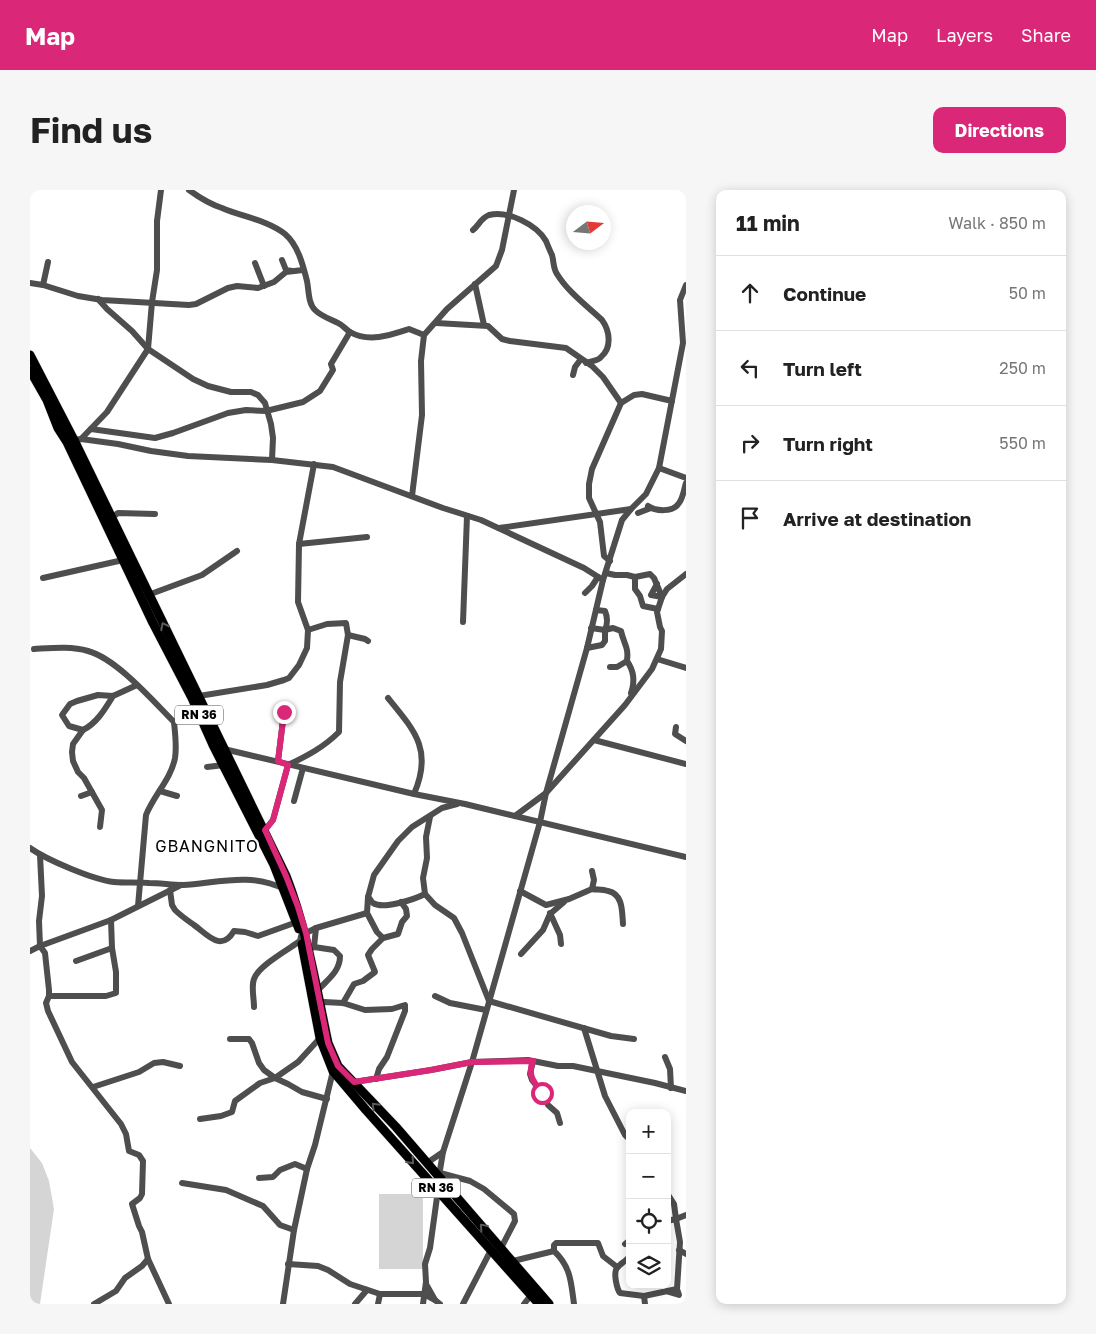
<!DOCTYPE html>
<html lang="en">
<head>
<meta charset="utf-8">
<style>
	:root { --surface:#fff; --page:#f6f6f6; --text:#222; --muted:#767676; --line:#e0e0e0; --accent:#db2777 }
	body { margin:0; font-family:"Golos Text",sans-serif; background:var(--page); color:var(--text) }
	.controls { position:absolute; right:15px; bottom:15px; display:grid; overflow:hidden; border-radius:10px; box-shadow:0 2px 12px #0003 }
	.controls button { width:45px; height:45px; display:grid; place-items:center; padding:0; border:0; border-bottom:1px solid var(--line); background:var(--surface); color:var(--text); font:25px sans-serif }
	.compass { position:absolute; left:536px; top:15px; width:45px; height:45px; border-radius:50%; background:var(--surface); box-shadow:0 2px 12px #0003; rotate:74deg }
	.stop { position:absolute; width:15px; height:15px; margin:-11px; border:4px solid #db2777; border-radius:50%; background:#fff }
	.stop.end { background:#db2777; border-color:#fff; box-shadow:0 1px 5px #0008 }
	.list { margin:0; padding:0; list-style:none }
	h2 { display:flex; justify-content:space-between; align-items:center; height:65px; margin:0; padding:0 20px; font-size:21px }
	h2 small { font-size:16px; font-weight:400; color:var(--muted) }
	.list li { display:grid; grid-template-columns:32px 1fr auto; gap:15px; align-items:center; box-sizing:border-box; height:75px; padding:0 20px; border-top:1px solid var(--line) }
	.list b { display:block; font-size:19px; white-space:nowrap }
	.list em { font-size:16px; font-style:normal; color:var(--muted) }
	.icon { flex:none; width:28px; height:28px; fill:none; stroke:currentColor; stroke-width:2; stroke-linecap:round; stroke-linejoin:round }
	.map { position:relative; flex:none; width:656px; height:1114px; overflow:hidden; border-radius:10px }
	header { display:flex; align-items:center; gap:30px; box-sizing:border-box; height:70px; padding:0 25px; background:var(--accent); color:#fff }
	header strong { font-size:24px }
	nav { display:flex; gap:28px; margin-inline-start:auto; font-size:18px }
	.intro { display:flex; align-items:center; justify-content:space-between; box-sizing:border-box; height:120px; padding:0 30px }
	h1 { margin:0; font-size:35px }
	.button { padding:12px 22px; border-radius:10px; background:var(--accent); color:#fff; font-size:18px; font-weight:700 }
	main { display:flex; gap:30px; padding:0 30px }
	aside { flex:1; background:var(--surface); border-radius:10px; box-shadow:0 2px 12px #0003 }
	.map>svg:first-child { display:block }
	.green { fill:#d5d5d5 }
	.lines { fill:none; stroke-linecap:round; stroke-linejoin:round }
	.major-casing { stroke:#dbdbdb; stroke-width:10 }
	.minor { stroke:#4e4e4e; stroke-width:6 }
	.major { stroke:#000; stroke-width:9 }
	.oneway { stroke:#595959 }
	.route { stroke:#db2777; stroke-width:6 }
	.labels { text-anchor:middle; stroke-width:4.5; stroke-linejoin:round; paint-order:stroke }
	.shield { fill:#fff; stroke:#4c4c4c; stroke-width:1 }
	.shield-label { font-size:12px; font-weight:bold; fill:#000 }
	.quarter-label { font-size:16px; letter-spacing:1px; fill:#000; stroke:#fff }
</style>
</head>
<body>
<header>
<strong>Map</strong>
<nav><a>Map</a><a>Layers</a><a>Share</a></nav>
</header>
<div class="intro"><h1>Find us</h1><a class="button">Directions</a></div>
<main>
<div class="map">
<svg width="656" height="1114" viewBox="0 0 656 1114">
	<rect width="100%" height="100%" fill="#fff"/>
	<g class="green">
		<polygon points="0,958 12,973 19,991 24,1019 10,1114 0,1114"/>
		<rect x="349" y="1004" width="44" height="75"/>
	</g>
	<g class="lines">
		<g class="major-casing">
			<g id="major">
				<path d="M0,165L44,250L256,686C277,740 286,796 298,853L308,876L366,937L519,1114"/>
				<polyline points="0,180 17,210 28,238 37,252 123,433 162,508 183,555 244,675 269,739"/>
				<polyline points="272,754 290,848 303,881 336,920 509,1114"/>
			</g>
		</g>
		<g class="minor">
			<path d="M159,0C170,8 180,14 192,18C213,27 237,30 255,44C268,55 273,75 277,91C279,101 278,113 285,120C292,127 301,129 308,133C313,135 316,140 320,142C339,153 361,145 379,139L394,145"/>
			<path d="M443,40C449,35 451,28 459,25C478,20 507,35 516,51C518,56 520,61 522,65C524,72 523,78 527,84C538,102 557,116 572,130C580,141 582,158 571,167C568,171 561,171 556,173"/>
			<polyline points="252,70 256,80 262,81"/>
			<polyline points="225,73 234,96"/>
			<polyline points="0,93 13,95 48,106 72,110 159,115 166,114 198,98 207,96 228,98 244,92 256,82 273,80"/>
			<polyline points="445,94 454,135"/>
			<polyline points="13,95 18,72"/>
			<polyline points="68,109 77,119 102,141 118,159 163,189 178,196 201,202 221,202 228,205 235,213 241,234 243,248 242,270"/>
			<polyline points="406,133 458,136 472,149 480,151 536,158 562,176 573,187 591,213"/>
			<polyline points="543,185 545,177 551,169"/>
			<polyline points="61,239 125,248 143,243 198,223 216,220 236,221 273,212 290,201 303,180 301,174 320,142"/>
			<polyline points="51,249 77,222 118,159 122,112 127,80 127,31 131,0"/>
			<polyline points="44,250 51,249 88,254 121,261 158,266 242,270 303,277 413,318 451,330 554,378 573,390"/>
			<polyline points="629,278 656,288"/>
			<polyline points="382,306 392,225 391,171 394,145 417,119 466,76 472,60 484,0"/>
			<path d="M618,316C625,321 643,323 649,313C653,308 654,299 656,293"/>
			<polyline points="608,323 621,318"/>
			<polyline points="81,328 88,323 125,324"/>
			<polyline points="469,338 601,319"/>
			<polyline points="269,354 337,347"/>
			<polyline points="580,371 574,366 570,332 559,308 559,294 562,279 591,213 604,205 612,204 642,211"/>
			<polyline points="576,383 585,385 597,385 605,387 620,384 624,388 632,407"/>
			<polyline points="605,387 605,399 610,406 613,416 628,419"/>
			<polyline points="13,388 93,370"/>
			<polyline points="627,394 621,405 632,407"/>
			<polyline points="555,403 562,396 568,387"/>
			<polyline points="118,405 172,385 207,361"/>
			<polyline points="433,432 437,326"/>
			<path d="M561,438L575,440C578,433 578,428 575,421L566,420"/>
			<polyline points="278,440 297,434 316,433 318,445 335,449 338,451"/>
			<path d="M557,458L572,455L575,451V440L583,438L591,441C594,455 599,457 597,471L587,477H580"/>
			<path d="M4,459C22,458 41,456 58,461C87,469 123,511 144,532C145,543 147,556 145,568C141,589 124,605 116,625L108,716"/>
			<polyline points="627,469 656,478"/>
			<path d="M597,471C604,481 605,492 601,503"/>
			<path d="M83,506C75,519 67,533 53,540L39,536L32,525L40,514L47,511L68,505L83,506L107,495"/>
			<polyline points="169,506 237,495 254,490 259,488 269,475 277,458 278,440 268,412 269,354 284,274"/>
			<path d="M358,508C385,541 403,560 384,604"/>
			<polyline points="144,532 170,528"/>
			<polyline points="646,537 645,544 656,551"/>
			<polyline points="53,540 43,554 42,562 43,571 48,582 54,588 72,620 70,637"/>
			<polyline points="564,550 656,574"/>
			<polyline points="194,559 384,604 435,614 656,667"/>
			<polyline points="248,571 254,522"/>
			<polyline points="177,577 194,575"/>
			<polyline points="130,601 147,606"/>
			<polyline points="51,606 62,602"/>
			<polyline points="264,611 273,578"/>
			<polyline points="485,626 516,603 595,515 622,479 631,459 632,441 630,437 627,422 632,407 637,399 656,384"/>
			<polyline points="400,627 396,647 397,668 393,688 395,704 405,715 424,728 432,743 459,811 581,846 604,849"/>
			<path d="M235,640L243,630L258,575C277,566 294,557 309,542L310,492L318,445"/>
			<path d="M0,658C17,670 64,690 84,692C96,693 107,692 119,693C130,693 142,695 153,695C187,693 221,682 254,699"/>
			<polyline points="10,665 12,706 9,731 10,756 15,763 19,800 19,806 16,813 18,821 42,872 91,934 96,944 99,961 109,965 113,971 112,1004 110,1008 102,1014 109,1036 112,1042 118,1069 139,1114"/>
			<path d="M562,699C567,700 572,699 578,701C593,704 592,721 593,734"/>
			<path d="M140,700L142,715L145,720C151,726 157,730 164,735C177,744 191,763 204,741L215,742L228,746L267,732"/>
			<polyline points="490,701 516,715 539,709 562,699 564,690 562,681"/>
			<path d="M338,707C339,707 342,713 343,713C353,720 385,709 395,704"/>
			<polyline points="337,723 338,707 344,685 368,651 382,637 412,618 427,614"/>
			<polyline points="520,723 530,745 531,754"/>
			<polyline points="276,743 286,738 337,723 347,742 353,748 368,744 372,732 377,726 376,719 371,712"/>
			<path d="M284,757L304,760L310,766C310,782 297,790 287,801"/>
			<polyline points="282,758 284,757 286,738"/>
			<polyline points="0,761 10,756 81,730 151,695"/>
			<polyline points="491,764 513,740 520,724 534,712"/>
			<polyline points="46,771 82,758"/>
			<polyline points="19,806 76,806 86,803 86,782 82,758 81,730"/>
			<polyline points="405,806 420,813 456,820"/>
			<polyline points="313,813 324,794 333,791 345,782 338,765 342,759 353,748"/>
			<polyline points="290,814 294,812 313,813 335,820 362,819 375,815 375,821 357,867 349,879 346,889"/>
			<path d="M224,817C224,808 221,796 224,789C228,776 259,759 270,751L271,746"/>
			<polyline points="554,838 575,906 595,945 600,950"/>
			<polyline points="200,849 219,849 222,853 229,873 234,880 245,888 258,894 272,902 297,909"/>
			<polyline points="635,867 640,879 641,898"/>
			<polyline points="503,871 500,884 502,890 512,903 518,915 527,923 530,933"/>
			<polyline points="324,892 401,880 442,872 498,870 528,876 543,876 625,893 656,901"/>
			<polyline points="63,897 109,882 124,873 133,872 150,876"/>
			<polyline points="170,929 191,926 202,922 205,911 230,893 245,888 268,872 290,848"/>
			<polyline points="397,973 413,962"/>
			<polyline points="410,983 440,991 454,999 484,1024 485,1031 471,1058"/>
			<polyline points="409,986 413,962 442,872 510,632 516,603 557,458 573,390 592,330 601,319 616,304 629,278 653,153 650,110 656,95"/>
			<polyline points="229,988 243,987 250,980 265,974 277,979"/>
			<polyline points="152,993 196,1000 233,1016 250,1035 264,1040"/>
			<polyline points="637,1003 644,1014 646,1029 656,1025"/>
			<polyline points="595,1054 600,1050"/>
			<polyline points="649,1060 656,1064"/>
			<polyline points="524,1061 524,1055 526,1053 568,1053 573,1066 587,1077"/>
			<path d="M597,1069C594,1072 589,1075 587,1078C583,1083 587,1099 590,1103L614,1106L647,1099L650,1052L646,1029L637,1031"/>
			<path d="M483,1071L524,1061C541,1077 541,1092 544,1114"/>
			<polyline points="258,1074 288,1076 298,1080 320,1094 350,1104 394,1104 405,1110"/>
			<polyline points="396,1094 405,1110 410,1114"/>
			<polyline points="639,1102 649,1105 647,1099"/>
			<polyline points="614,1106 615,1114"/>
			<polyline points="64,1114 86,1101 95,1088 112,1076 118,1069"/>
			<polyline points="253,1114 264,1040 277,979 285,955 303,881"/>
			<polyline points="325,1114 337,1100"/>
			<polyline points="348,1114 350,1104"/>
			<polyline points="393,1114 396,1092 395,1074 400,1058 408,1000"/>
			<polyline points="433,1114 461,1060"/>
			<polyline points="494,1114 501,1105"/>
		</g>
		<use href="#major" class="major"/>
	</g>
	<defs><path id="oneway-chevron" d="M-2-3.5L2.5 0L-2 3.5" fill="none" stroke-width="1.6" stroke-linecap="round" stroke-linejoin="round" transform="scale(1.25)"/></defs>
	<g class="oneway">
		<use href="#oneway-chevron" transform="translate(134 436) rotate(-117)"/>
		<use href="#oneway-chevron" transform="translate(345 916) rotate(-135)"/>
		<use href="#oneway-chevron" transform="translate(381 971) rotate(48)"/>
		<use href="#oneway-chevron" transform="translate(453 1037) rotate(-131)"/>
	</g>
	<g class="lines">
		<path class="route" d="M254,522L248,571L258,575L243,630L235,640L256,686L268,717L276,743L298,853L308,876L324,892L401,880L442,872L503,871C497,885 504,892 512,903"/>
	</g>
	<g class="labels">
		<g class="shield">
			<rect x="145" y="515.5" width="48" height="19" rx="4"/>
			<rect x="382" y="988.5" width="48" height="19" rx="4"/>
		</g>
		<g class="shield-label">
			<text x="169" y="529">RN 36</text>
			<text x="406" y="1002">RN 36</text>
		</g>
		<g class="quarter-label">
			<text x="177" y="662">GBANGNITO</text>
		</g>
	</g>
</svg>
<div class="controls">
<button>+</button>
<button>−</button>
<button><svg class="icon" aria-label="locate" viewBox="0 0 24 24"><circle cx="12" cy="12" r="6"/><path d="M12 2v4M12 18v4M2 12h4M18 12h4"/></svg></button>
<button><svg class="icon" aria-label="layers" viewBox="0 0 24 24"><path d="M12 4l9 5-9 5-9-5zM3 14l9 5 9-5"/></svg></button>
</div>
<svg class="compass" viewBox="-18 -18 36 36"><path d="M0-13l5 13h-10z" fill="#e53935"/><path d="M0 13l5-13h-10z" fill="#767676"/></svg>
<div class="stop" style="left:512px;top:903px"></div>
<div class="stop end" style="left:254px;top:522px"></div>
</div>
<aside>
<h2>11 min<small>Walk · 850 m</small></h2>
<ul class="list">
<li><svg class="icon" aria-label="ahead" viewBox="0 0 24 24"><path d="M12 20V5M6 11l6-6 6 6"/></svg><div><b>Continue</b></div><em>50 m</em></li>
<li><svg class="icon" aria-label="left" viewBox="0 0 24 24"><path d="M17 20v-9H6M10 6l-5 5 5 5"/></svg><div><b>Turn left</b></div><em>250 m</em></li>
<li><svg class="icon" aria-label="right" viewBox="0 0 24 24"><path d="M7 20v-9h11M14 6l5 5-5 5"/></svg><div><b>Turn right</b></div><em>550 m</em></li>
<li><svg class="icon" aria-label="arrive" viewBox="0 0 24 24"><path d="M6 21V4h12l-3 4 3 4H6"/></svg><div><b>Arrive at destination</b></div></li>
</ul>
</aside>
</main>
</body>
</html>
